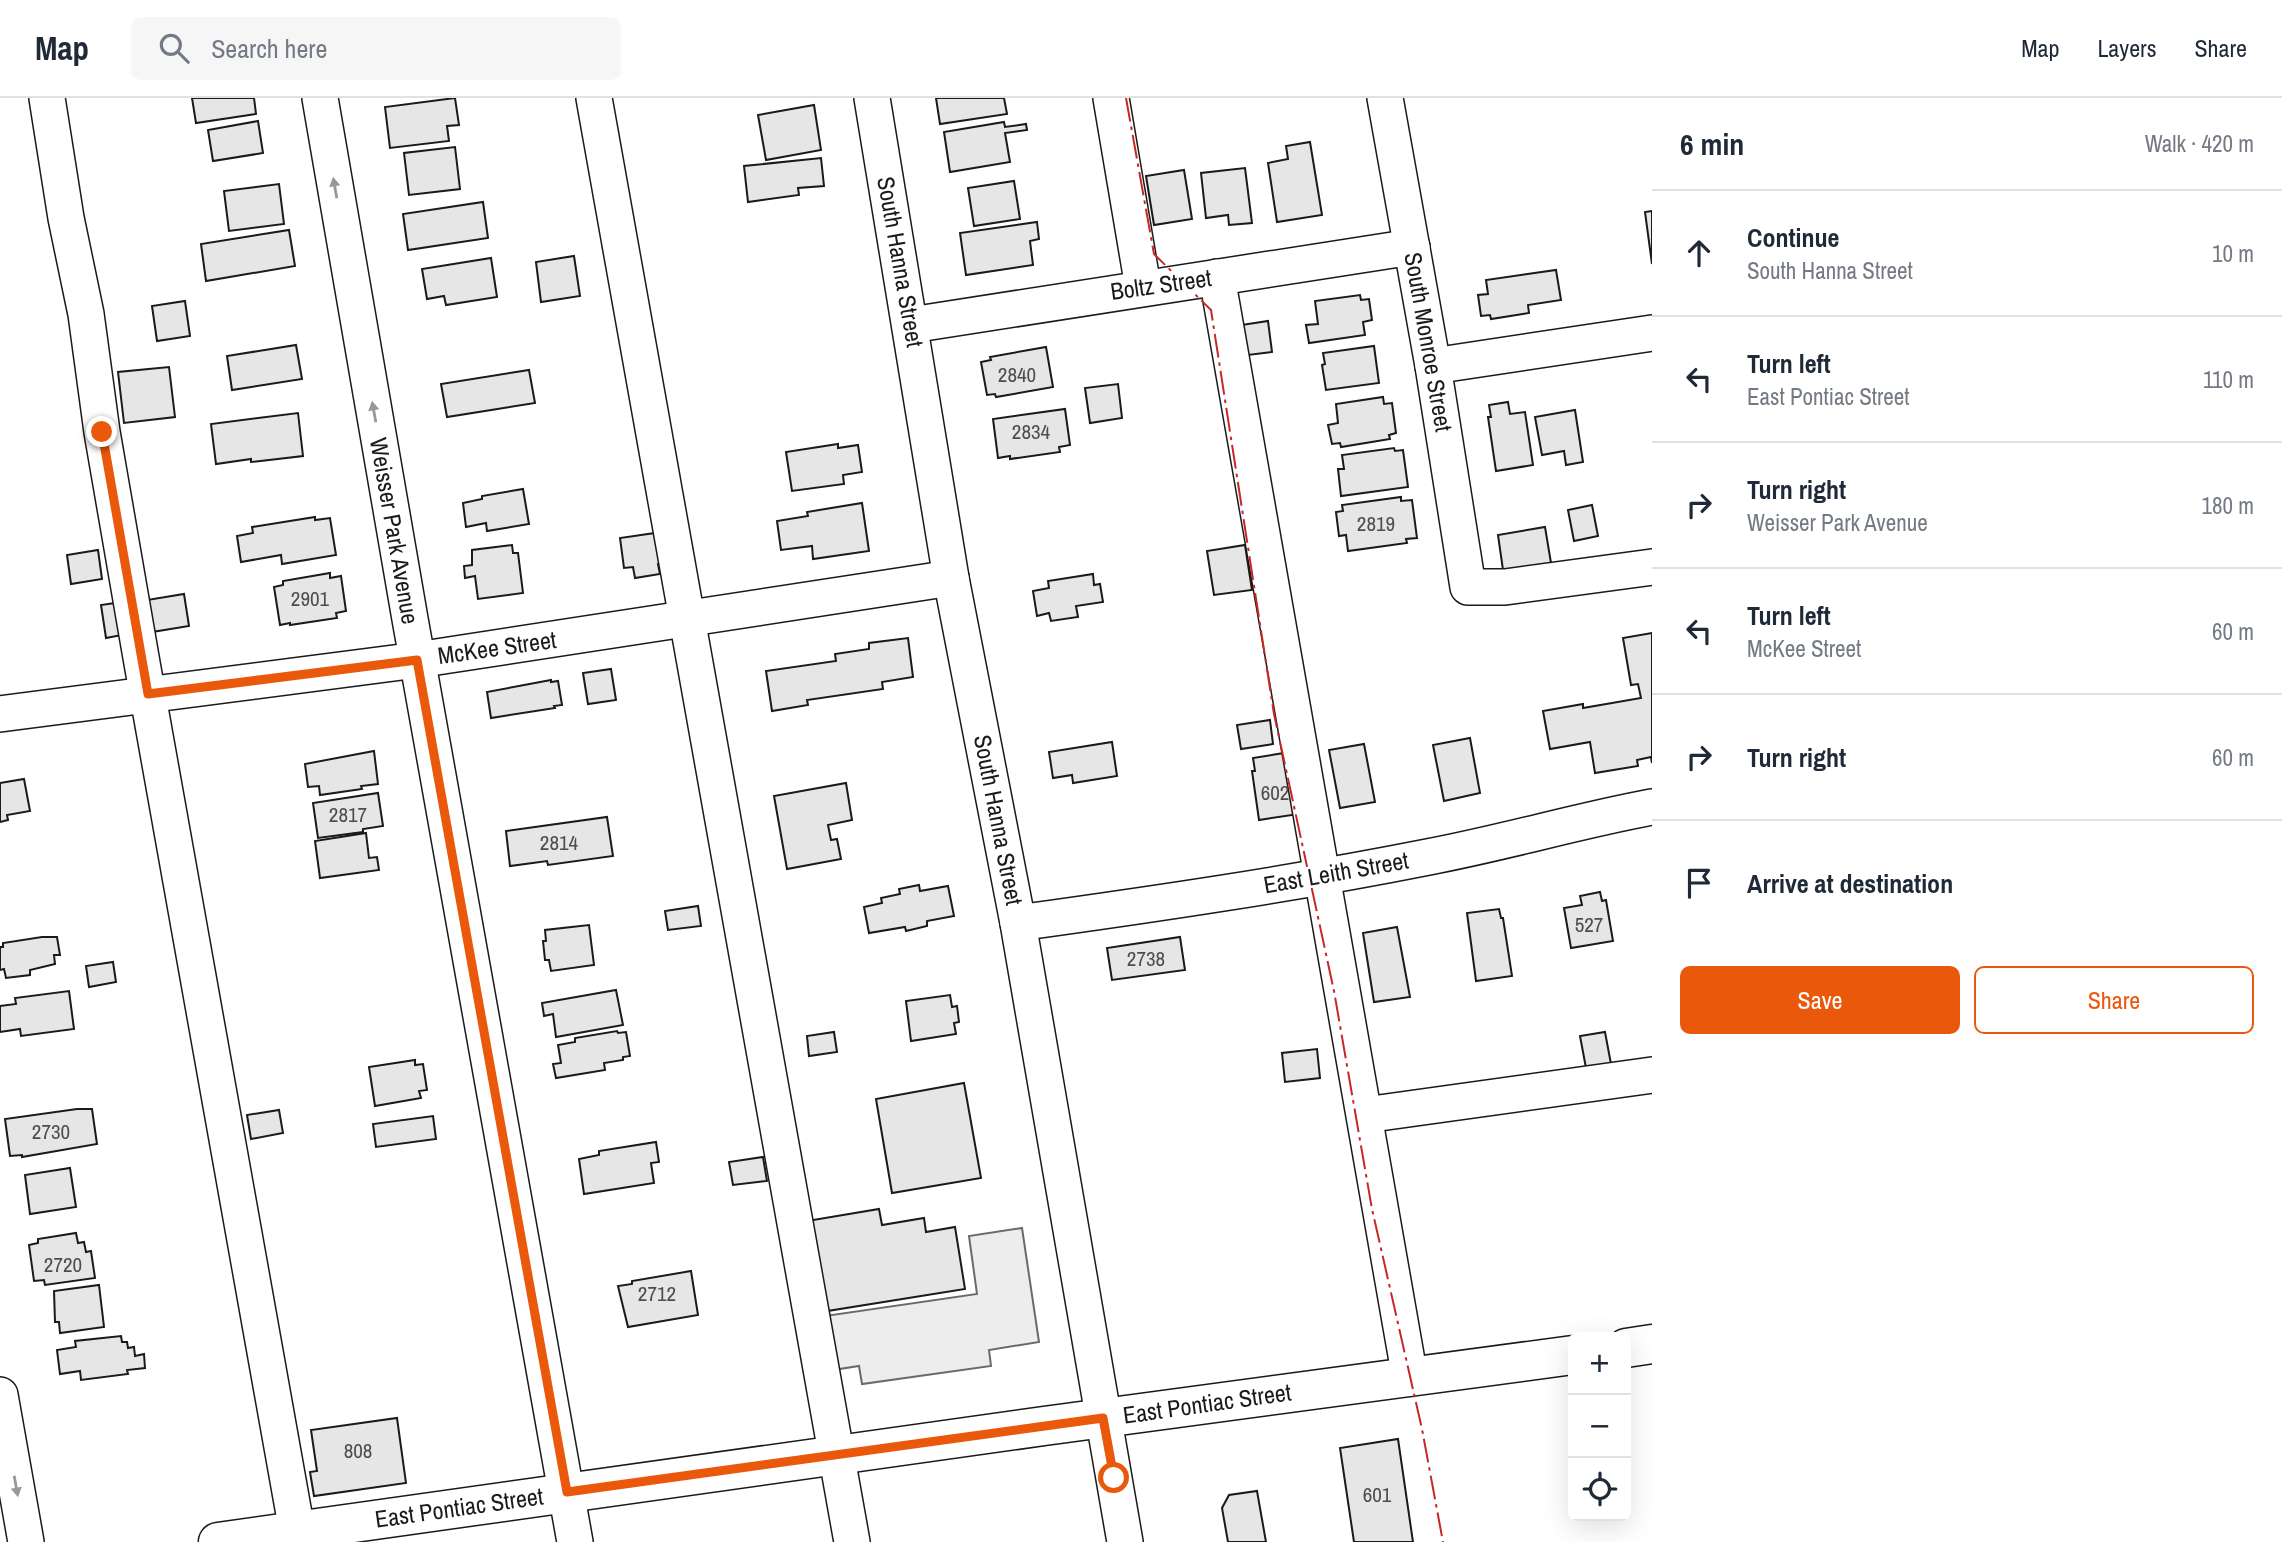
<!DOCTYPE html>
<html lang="en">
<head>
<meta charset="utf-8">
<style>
	:root { --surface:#fff; --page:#f6f6f7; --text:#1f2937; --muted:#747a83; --line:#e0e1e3; --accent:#ea580c }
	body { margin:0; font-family:"Archivo Narrow",sans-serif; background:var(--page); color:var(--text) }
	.controls { position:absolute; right:21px; bottom:21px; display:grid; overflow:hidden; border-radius:10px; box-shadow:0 7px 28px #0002 }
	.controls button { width:63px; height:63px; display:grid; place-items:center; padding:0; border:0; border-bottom:2px solid var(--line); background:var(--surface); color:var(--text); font:35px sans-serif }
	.stop { position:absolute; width:21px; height:21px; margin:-16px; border:5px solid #ea580c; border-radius:50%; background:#fff }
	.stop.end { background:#ea580c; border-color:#fff; box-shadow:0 2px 7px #0008 }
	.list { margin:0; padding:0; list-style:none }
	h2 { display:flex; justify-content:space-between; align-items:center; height:91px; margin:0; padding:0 28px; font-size:30px }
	h2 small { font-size:23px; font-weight:400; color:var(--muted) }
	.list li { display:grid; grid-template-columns:46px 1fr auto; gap:21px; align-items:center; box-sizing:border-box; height:126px; padding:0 28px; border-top:2px solid var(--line) }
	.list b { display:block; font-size:26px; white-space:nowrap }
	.list p { margin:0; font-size:23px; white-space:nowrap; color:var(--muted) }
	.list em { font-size:23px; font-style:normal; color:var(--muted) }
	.actions { display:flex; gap:14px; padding:21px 28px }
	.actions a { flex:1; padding:16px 0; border:2px solid var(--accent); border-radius:10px; text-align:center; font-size:24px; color:var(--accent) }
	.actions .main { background:var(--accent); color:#fff }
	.icon { flex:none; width:38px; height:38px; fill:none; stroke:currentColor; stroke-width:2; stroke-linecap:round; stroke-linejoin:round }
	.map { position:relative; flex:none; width:1652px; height:1444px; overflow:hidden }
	header { display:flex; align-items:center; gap:42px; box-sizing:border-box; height:98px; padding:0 35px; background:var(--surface); border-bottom:2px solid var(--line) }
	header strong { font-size:33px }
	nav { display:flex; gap:38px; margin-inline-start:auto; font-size:24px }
	.search { width:490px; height:63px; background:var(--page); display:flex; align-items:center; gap:18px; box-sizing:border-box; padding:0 24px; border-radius:10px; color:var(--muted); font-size:26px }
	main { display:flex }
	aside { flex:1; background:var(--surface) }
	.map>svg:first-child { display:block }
	.built { fill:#ededed; stroke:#6a6a6a; stroke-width:2 }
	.building { fill:#e6e6e6; stroke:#1a1a1a; stroke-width:2 }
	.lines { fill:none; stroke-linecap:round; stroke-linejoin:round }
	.minor-casing { stroke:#1a1a1a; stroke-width:38 }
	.major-casing { stroke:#1a1a1a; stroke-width:41 }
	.minor { stroke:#fff; stroke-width:35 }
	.major { stroke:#fff; stroke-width:38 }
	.power { stroke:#c62828; stroke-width:2; stroke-dasharray:24 5 3.5 5; stroke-linecap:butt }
	.oneway { fill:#989898 }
	.route { stroke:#ea580c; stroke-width:9 }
	.labels { text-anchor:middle; stroke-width:5; stroke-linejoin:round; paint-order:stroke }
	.number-label { font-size:21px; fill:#4d4d4d }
	.street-label { font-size:24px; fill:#1a1a1a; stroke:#fff }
</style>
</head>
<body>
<header>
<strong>Map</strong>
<div class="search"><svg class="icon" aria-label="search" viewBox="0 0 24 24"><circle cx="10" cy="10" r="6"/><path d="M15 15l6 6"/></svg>Search here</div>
<nav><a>Map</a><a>Layers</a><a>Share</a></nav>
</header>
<main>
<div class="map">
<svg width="1652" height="1444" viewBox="0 0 1652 1444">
	<rect width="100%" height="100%" fill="#fff"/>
	<polygon class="built" points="1022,1130 1039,1244 989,1252 991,1268 862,1286 859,1268 833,1272 825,1218 977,1196 969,1138"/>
	<g class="building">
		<polygon points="192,0 254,0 256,16 196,25"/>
		<polygon points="455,0 459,27 447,28 449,43 390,50 385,9"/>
		<polygon points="936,0 1004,0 1007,16 940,26"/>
		<polygon points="814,7 821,52 766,62 758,17"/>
		<polygon points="258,23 263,55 213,63 208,32"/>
		<polygon points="1004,24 1005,29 1026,26 1027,32 1005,35 1010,64 950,74 944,34"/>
		<polygon points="1310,44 1322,117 1277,124 1268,65 1288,61 1286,48"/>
		<polygon points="455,49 460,91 409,97 404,55"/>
		<polygon points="821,60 824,88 798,90 799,97 748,104 744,68"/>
		<polygon points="1245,70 1252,125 1229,127 1228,117 1206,120 1201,75"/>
		<polygon points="1184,72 1192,121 1154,127 1146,78"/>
		<polygon points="1014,83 1020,121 974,128 968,90"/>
		<polygon points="279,86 284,126 229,133 224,93"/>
		<polygon points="483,104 488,140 408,152 403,116"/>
		<polygon points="1652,113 1652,166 1645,114"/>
		<polygon points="1037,124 1039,141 1030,143 1033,167 966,177 960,135"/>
		<polygon points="289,132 295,168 206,183 201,146"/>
		<polygon points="574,158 580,198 541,204 536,164"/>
		<polygon points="491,160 497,199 446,207 444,198 427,201 422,171"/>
		<polygon points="1556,172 1561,202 1528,207 1529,215 1491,221 1490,217 1481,218 1478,197 1488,196 1486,182"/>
		<polygon points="1360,197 1361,202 1369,201 1372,222 1363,224 1365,237 1309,245 1306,227 1318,226 1315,203"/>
		<polygon points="185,203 190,238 157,243 152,208"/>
		<polygon points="1268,223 1272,254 1240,258 1235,228"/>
		<polygon points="296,247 302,281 232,292 227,258"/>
		<polygon points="1374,248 1379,285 1326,292 1322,267 1325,266 1323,255"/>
		<polygon points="1046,249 1053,289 996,299 995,296 987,297 981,264 991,262 990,259"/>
		<polygon points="169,269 175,319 124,325 118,274"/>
		<polygon points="529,272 535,305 447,319 441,286"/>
		<polygon points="1118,286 1122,320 1090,325 1085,290"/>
		<polygon points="1383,299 1384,306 1392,305 1396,335 1389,337 1390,341 1341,349 1340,345 1332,346 1328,327 1338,325 1336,306"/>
		<polygon points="1508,304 1510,316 1525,314 1533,367 1496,373 1488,319 1491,319 1489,307"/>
		<polygon points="1065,311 1070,347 1059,349 1060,354 1010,361 1010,358 998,360 993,321"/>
		<polygon points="1575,312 1583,364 1566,367 1564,353 1542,357 1535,319"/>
		<polygon points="298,315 303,358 251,364 251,361 216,366 211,326"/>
		<polygon points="838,346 838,350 858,347 862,374 843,377 844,386 792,393 786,354"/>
		<polygon points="1394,350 1395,353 1403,352 1408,389 1341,398 1338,371 1344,371 1342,357"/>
		<polygon points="523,391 529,426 487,433 486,425 466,429 463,405 482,401 482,398"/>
		<polygon points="1401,399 1401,403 1412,402 1417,440 1406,441 1407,445 1348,453 1346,437 1339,438 1336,414 1343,413 1342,407"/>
		<polygon points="862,405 869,453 813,461 812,448 781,452 777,423 808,418 807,414"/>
		<polygon points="1592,407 1598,438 1574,443 1568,412"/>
		<polygon points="315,419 315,422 330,420 336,457 282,466 281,457 241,464 237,438 253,435 252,429"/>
		<polygon points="1545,429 1552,471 1504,479 1498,437"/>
		<polygon points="662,434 666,465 658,466 660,476 635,480 633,469 624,470 620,440"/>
		<polygon points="512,447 513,455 518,455 523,495 478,501 475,478 465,480 464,468 472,467 472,452"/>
		<polygon points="1245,447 1252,492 1214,497 1207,453"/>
		<polygon points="98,452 102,481 71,486 67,457"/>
		<polygon points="330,475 330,480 341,478 346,513 336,515 337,520 290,527 290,525 280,527 274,489 283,487 283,483"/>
		<polygon points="1093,476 1094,487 1100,486 1103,504 1076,508 1078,519 1051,523 1049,515 1037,518 1033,493 1049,490 1048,483"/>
		<polygon points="184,496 189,528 152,534 147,502"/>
		<polygon points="122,504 127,536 106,540 101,507"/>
		<polygon points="1652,535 1652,665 1651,659 1637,662 1638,668 1595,675 1590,644 1550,651 1543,613 1583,606 1583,610 1641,600 1638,586 1631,587 1623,540"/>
		<polygon points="908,540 913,579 882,584 883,591 807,602 808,607 772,613 766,573 836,563 835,556 869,551 869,545"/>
		<polygon points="611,571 616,602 588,606 583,575"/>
		<polygon points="551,582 551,584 558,583 562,607 554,608 555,610 491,620 487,594"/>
		<polygon points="1270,622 1273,646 1241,651 1237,627"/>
		<polygon points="1470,640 1480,695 1444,703 1433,647"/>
		<polygon points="1112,644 1117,678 1073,685 1072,677 1053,680 1049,654"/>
		<polygon points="1364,646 1375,704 1340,710 1329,652"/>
		<polygon points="374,653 378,686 361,688 362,691 320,697 319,688 308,689 305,666"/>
		<polygon points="1290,654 1299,716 1259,722 1252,673 1255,673 1253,660"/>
		<polygon points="24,681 30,713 7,717 8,722 0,724 0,685"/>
		<polygon points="846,685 852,722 828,727 831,742 837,741 841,761 787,771 774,698"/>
		<polygon points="378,695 383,728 363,731 363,734 318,740 313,705"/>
		<polygon points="607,719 613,758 548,767 547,763 510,768 506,733"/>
		<polygon points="366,735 369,760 377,759 379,772 320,780 315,743"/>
		<polygon points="919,787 920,793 948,788 954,818 927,823 927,828 906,833 905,829 869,835 864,809 882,805 881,800 900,796 899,791"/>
		<polygon points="1600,794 1602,803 1606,802 1613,843 1571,850 1564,810 1582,807 1580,798"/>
		<polygon points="698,808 701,828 668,832 665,813"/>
		<polygon points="1499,811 1501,820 1503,820 1512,878 1476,883 1467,815"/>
		<polygon points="589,827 594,867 551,873 549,862 545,862 543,843 546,843 545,832"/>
		<polygon points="1397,829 1410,899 1374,904 1363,835"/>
		<polygon points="42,839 57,839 60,857 54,857 55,866 30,872 30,877 6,880 4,871 0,872 0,849 3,849 3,845"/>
		<polygon points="1180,839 1185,872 1112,882 1107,850"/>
		<polygon points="113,864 116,884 89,889 86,868"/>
		<polygon points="616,892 623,927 556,939 553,916 544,918 542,905"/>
		<polygon points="69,893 74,931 21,938 20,931 0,934 0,908 16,906 15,900"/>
		<polygon points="950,897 952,909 957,908 959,924 954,925 956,936 911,943 906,903"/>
		<polygon points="617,933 618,935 626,934 630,958 623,959 623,962 604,965 605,972 556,980 553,966 561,965 558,947 575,944 575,940"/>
		<polygon points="834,934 837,954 809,958 807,938"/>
		<polygon points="1605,934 1611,966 1586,970 1580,938"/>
		<polygon points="1317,951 1320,980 1285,984 1282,955"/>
		<polygon points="415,962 415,967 423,966 427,992 419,993 421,1000 375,1008 369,969"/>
		<polygon points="964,985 981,1080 892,1095 876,1001"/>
		<polygon points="77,1011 92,1011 97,1046 22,1059 22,1057 10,1058 5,1021"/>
		<polygon points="279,1012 283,1035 251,1041 247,1017"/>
		<polygon points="433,1018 436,1041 376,1049 373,1026"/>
		<polygon points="656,1044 659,1064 651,1065 654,1085 584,1096 579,1061 599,1057 599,1053"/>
		<polygon points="763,1059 767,1083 733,1087 729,1064"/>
		<polygon points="70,1070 76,1109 30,1116 25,1077"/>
		<polygon points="879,1111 882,1127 924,1120 926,1134 955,1129 965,1191 821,1214 807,1123"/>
		<polygon points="76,1135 78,1145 84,1144 86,1154 91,1153 95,1180 45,1187 44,1182 34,1183 29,1147 38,1145 38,1141"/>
		<polygon points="691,1173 698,1217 628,1229 618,1188 632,1186 632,1183"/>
		<polygon points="99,1187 104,1229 60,1235 59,1224 55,1224 54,1193"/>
		<polygon points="121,1238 122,1244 127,1244 128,1250 134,1249 135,1258 144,1256 145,1270 127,1272 128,1276 81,1282 80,1273 60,1276 57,1252 76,1249 75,1243"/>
		<polygon points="397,1320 406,1385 314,1398 310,1374 317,1373 311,1332"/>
		<polygon points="1398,1341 1413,1444 1354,1444 1340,1350"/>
		<polygon points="1257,1393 1266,1444 1228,1444 1222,1410 1229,1397"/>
	</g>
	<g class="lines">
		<g class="minor-casing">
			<g id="minor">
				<polyline points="47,0 66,120 86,216 102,334 142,565 299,1444"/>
				<polyline points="320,0 410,521 575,1444"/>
				<polyline points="594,0 852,1444"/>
				<polyline points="872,0 951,480 1018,825 1125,1444"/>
				<polyline points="1111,0 1143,189"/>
				<polyline points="1385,0 1433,268 1468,489 1505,489 1652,469"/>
				<polyline points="1217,179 1410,1280"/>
				<polyline points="911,227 1412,149"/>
				<polyline points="1433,268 1652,235"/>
				<polyline points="0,616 417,562 951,480"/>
				<path d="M1018,825C1155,806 1292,786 1428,759C1503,745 1577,723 1652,709"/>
				<polyline points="1365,1017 1652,977"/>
				<polyline points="0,1297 26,1444"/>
			</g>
		</g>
		<g class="major-casing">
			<g id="major">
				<polyline points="1626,1250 1652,1246"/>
				<polyline points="218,1444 1044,1328 1573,1257"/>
			</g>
		</g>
		<use href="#minor" class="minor"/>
		<use href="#major" class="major"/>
		<polyline class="power" points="1126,0 1154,156 1211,212 1274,616 1334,893 1372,1111 1422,1331 1443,1444"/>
	</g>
	<defs><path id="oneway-solid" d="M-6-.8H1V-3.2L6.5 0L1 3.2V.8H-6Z" transform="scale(1.75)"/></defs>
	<g class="oneway">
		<use href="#oneway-solid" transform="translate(335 90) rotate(-100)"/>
		<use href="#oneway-solid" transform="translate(374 314) rotate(-100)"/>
		<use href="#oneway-solid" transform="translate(16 1388) rotate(80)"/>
	</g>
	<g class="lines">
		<polyline class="route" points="102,334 148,596 417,562 567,1394 1103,1320 1114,1380"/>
	</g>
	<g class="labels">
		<g class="number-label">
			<text x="1017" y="284">2840</text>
			<text x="1031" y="341">2834</text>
			<text x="1376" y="433">2819</text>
			<text x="310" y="508">2901</text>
			<text x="1275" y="702">602</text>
			<text x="348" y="724">2817</text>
			<text x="559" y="752">2814</text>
			<text x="1589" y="834">527</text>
			<text x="1146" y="868">2738</text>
			<text x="51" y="1041">2730</text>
			<text x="63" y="1174">2720</text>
			<text x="657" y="1203">2712</text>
			<text x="358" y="1360">808</text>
			<text x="1377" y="1404">601</text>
		</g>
		<g class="street-label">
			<text transform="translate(900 164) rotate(80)" y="8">South Hanna Street</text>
			<text transform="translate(1161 187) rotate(-8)" y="8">Boltz Street</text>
			<text transform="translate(1428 244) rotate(80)" y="8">South Monroe Street</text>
			<text transform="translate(394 433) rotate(80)" y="8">Weisser Park Avenue</text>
			<text transform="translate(497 550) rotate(-8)" y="8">McKee Street</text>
			<text transform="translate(998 722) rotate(79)" y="8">South Hanna Street</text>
			<text transform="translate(1336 775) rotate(-10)" y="8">East Leith Street</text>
			<text transform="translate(1207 1306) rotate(-8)" y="8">East Pontiac Street</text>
			<text transform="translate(459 1410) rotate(-8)" y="8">East Pontiac Street</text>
		</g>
	</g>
</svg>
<div class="controls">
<button>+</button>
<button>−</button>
<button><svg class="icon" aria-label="locate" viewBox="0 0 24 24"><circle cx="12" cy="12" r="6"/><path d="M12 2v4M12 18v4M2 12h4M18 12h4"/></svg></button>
</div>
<div class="stop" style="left:1114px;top:1380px"></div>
<div class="stop end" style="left:102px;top:334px"></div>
</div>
<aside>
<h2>6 min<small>Walk · 420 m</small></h2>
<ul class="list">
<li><svg class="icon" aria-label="ahead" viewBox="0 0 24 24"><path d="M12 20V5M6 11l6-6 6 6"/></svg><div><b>Continue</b><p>South Hanna Street</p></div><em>10 m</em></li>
<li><svg class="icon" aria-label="left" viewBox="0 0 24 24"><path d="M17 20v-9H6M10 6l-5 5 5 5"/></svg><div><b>Turn left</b><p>East Pontiac Street</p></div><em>110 m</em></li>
<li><svg class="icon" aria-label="right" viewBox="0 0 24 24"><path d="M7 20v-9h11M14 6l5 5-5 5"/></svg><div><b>Turn right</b><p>Weisser Park Avenue</p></div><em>180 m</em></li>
<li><svg class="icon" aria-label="left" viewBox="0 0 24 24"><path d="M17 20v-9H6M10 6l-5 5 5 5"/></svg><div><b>Turn left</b><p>McKee Street</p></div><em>60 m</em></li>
<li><svg class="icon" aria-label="right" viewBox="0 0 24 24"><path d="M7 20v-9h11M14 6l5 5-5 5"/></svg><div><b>Turn right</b></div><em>60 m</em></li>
<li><svg class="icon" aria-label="arrive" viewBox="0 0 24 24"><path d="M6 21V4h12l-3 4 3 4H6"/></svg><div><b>Arrive at destination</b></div></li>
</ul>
<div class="actions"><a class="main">Save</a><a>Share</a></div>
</aside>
</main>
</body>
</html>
